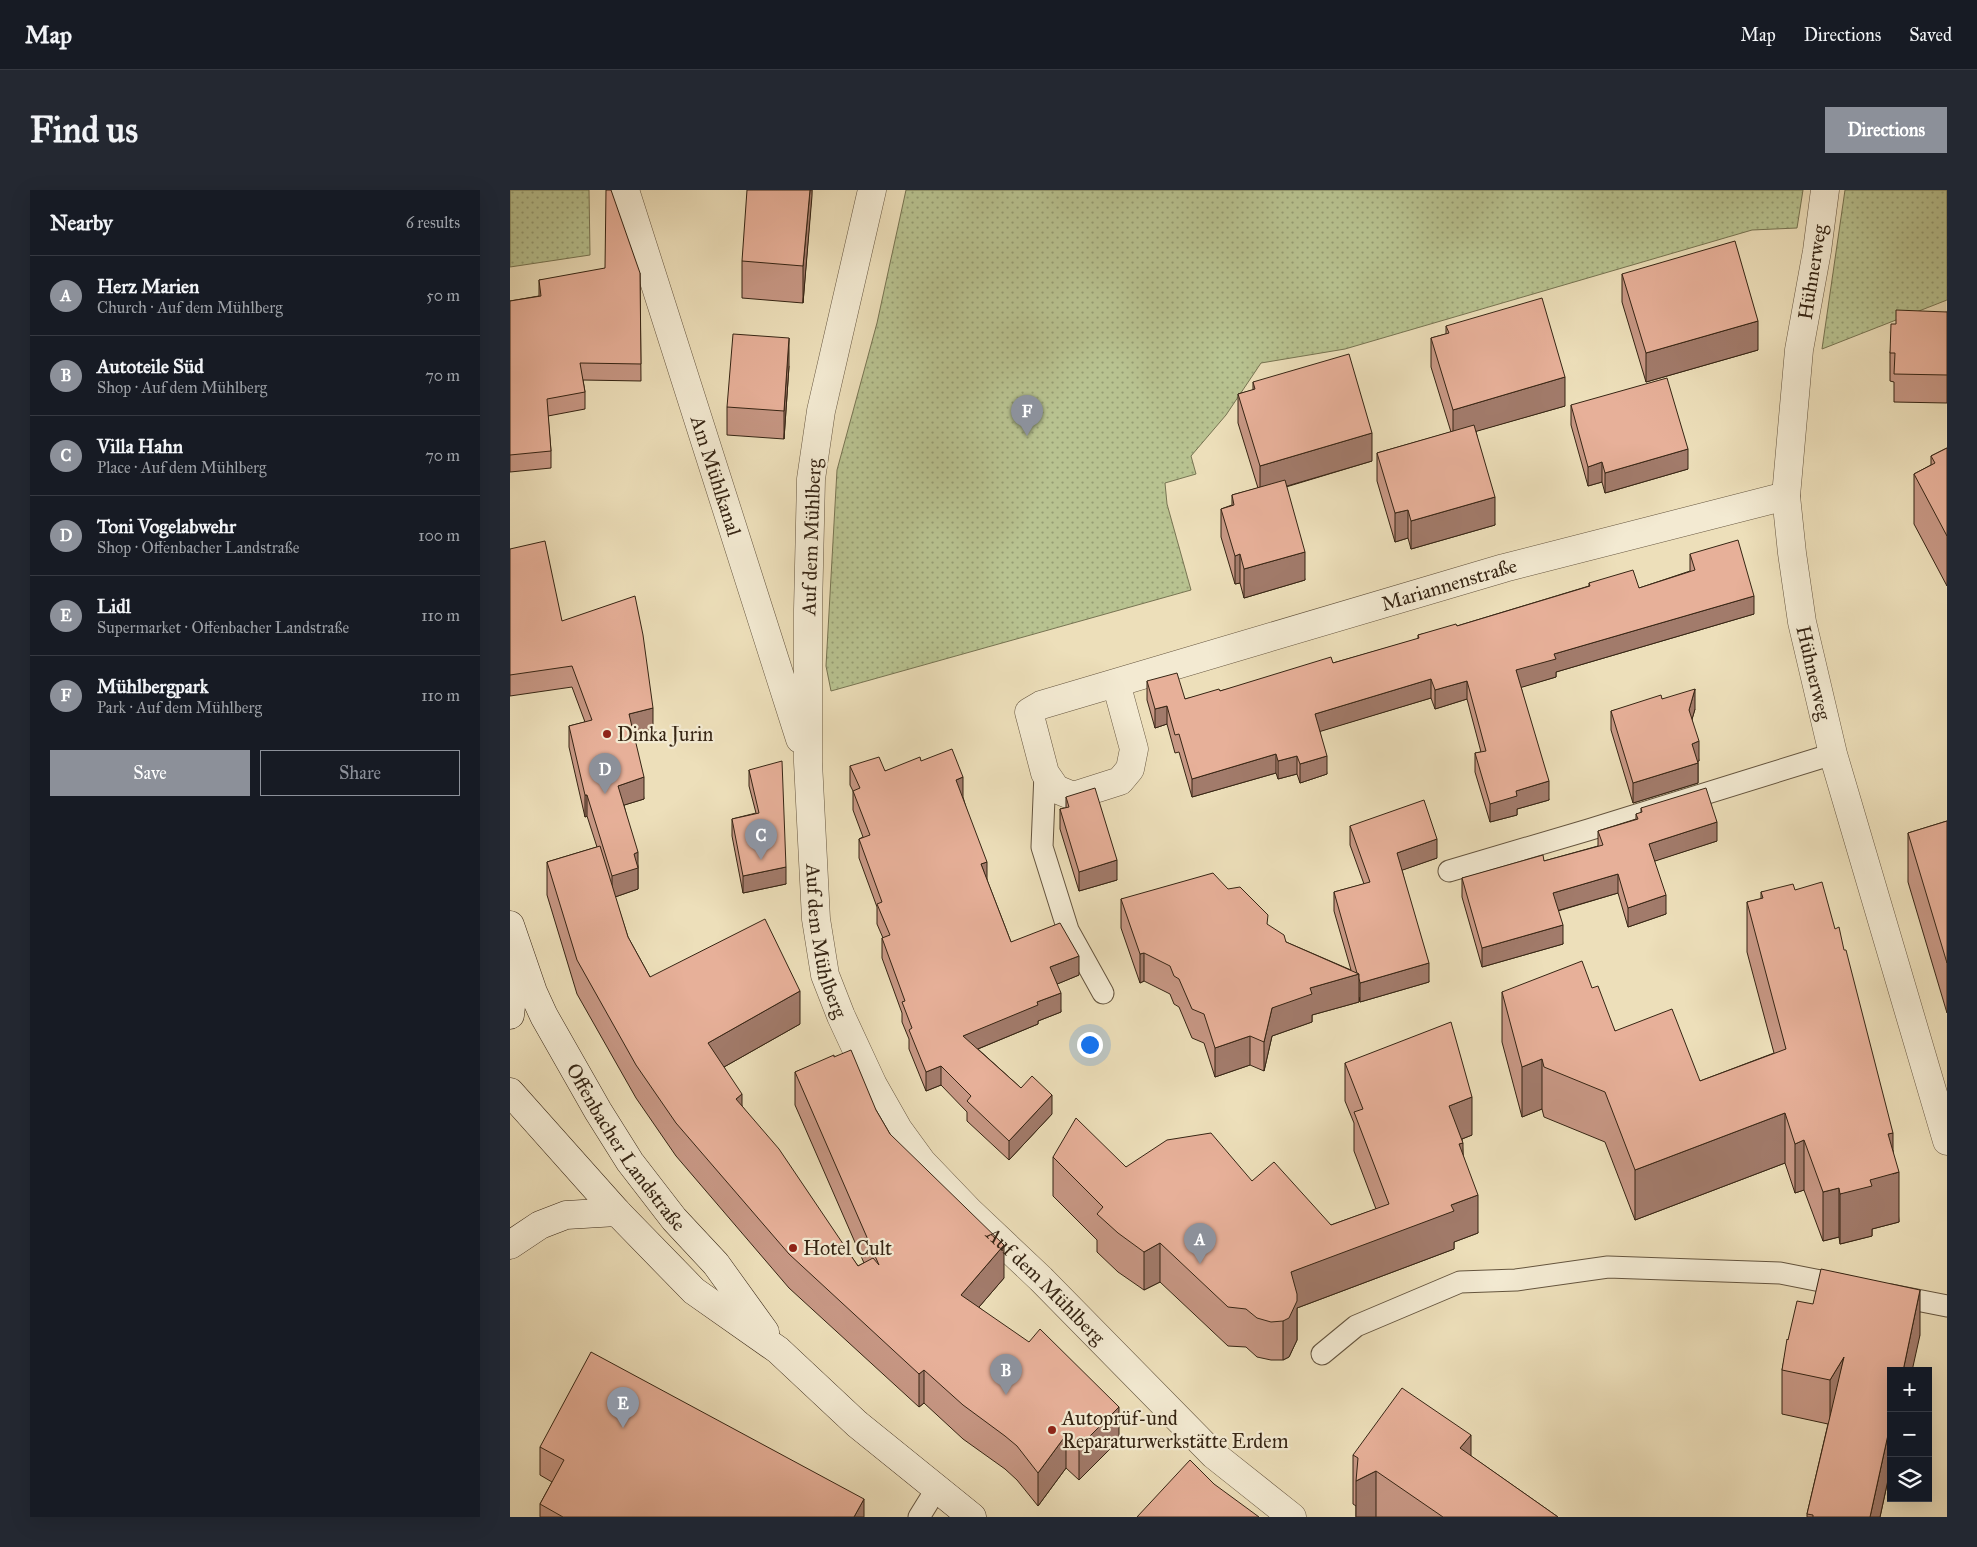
<!DOCTYPE html>
<html lang="en">
<head>
<meta charset="utf-8">
<style>
	:root { --surface:#171b24; --page:#242831; --text:#f1f3f6; --muted:#9ea1a6; --line:#363941; --accent:#8c9099 }
	body { margin:0; font-family:"IM FELL Great Primer",serif; background:var(--page); color:var(--text) }
	.controls { position:absolute; right:15px; bottom:15px; display:grid; overflow:hidden; border-radius:0px; box-shadow:0 5px 20px #0002 }
	.controls button { width:45px; height:45px; display:grid; place-items:center; padding:0; border:0; border-bottom:1px solid var(--line); background:var(--surface); color:var(--text); font:25px sans-serif }
	.you { position:absolute; left:579px; top:854px; width:18px; height:18px; margin:-12px; border:4px solid #fff; border-radius:50%; background:#1a73e8; box-shadow:0 0 0 8px #1a73e833 }
	.badge { display:grid; place-items:center; width:32px; height:32px; border-radius:50%; background:var(--accent); color:#fff; font-size:16px; font-weight:700 }
	.pin { position:absolute; translate:-50% -41px; filter:drop-shadow(0 1px 2px #0008) }
	.pin::after { content:''; position:absolute; top:26px; width:18px; height:15px; background:inherit; clip-path:polygon(0 0,100% 0,50% 100%) }
	.list { margin:0; padding:0; list-style:none }
	h2 { display:flex; justify-content:space-between; align-items:center; height:65px; margin:0; padding:0 20px; font-size:21px }
	h2 small { font-size:16px; font-weight:400; color:var(--muted) }
	.list li { display:grid; grid-template-columns:32px 1fr auto; gap:15px; align-items:center; box-sizing:border-box; height:80px; padding:0 20px; border-top:1px solid var(--line) }
	.list b { display:block; font-size:19px; white-space:nowrap }
	.list p { margin:0; font-size:16px; white-space:nowrap; color:var(--muted) }
	.list em { font-size:16px; font-style:normal; color:var(--muted) }
	.actions { display:flex; gap:10px; padding:15px 20px }
	.actions a { flex:1; padding:11px 0; border:1px solid var(--accent); border-radius:0px; text-align:center; font-size:18px; color:var(--accent) }
	.actions .main { background:var(--accent); color:#fff }
	.icon { flex:none; width:28px; height:28px; fill:none; stroke:currentColor; stroke-width:2; stroke-linecap:round; stroke-linejoin:round }
	.map { position:relative; flex:none; width:1437px; height:1327px; overflow:hidden; border-radius:0px }
	header { display:flex; align-items:center; gap:30px; box-sizing:border-box; height:70px; padding:0 25px; background:var(--surface); border-bottom:1px solid var(--line) }
	header strong { font-size:24px }
	nav { display:flex; gap:28px; margin-inline-start:auto; font-size:18px }
	.intro { display:flex; align-items:center; justify-content:space-between; box-sizing:border-box; height:120px; padding:0 30px }
	h1 { margin:0; font-size:35px }
	.button { padding:12px 22px; border-radius:0px; background:var(--accent); color:#fff; font-size:18px; font-weight:700 }
	main { display:flex; gap:30px; padding:0 30px }
	aside { flex:1; background:var(--surface); border-radius:0px; box-shadow:0 5px 20px #0002 }
	.map>svg:first-child { display:block }
	.park { fill:url(#park-dots); stroke:#777452 }
	.lines { fill:none; stroke-linecap:round; stroke-linejoin:round }
	.lane-casing { stroke:#64543e; stroke-width:23 }
	.street-casing { stroke:#64543e; stroke-width:29 }
	.secondary-casing { stroke:#362514; stroke-width:29 }
	.lane { stroke:#f3ead2; stroke-width:21 }
	.street { stroke:#f3ead2; stroke-width:28 }
	.secondary { stroke:#f3ead2; stroke-width:28 }
	.wall { fill:#c79784; stroke:#362514 }
	.shaded-wall { fill:#a27b6b; stroke:#362514 }
	.building { fill:#e7b099; stroke:#362514 }
	.poi-dot { fill:#8f2418; stroke:#f3ead2; stroke-width:2 }
	.labels { text-anchor:middle; stroke-width:4.5; stroke-linejoin:round; paint-order:stroke }
	.street-label { font-size:20px; fill:#362514; stroke:#f3ead2 }
	.poi-label { font-size:20px; fill:#362514; stroke:#f3ead2; text-anchor:start }
</style>
</head>
<body>
<header>
<strong>Map</strong>
<nav><a>Map</a><a>Directions</a><a>Saved</a></nav>
</header>
<div class="intro"><h1>Find us</h1><a class="button">Directions</a></div>
<main>
<aside>
<h2>Nearby<small>6 results</small></h2>
<ul class="list">
<li><span class="badge">A</span><div><b>Herz Marien</b><p>Church · Auf dem Mühlberg</p></div><em>50 m</em></li>
<li><span class="badge">B</span><div><b>Autoteile Süd</b><p>Shop · Auf dem Mühlberg</p></div><em>70 m</em></li>
<li><span class="badge">C</span><div><b>Villa Hahn</b><p>Place · Auf dem Mühlberg</p></div><em>70 m</em></li>
<li><span class="badge">D</span><div><b>Toni Vogelabwehr</b><p>Shop · Offenbacher Landstraße</p></div><em>100 m</em></li>
<li><span class="badge">E</span><div><b>Lidl</b><p>Supermarket · Offenbacher Landstraße</p></div><em>110 m</em></li>
<li><span class="badge">F</span><div><b>Mühlbergpark</b><p>Park · Auf dem Mühlberg</p></div><em>110 m</em></li>
</ul>
<div class="actions"><a class="main">Save</a><a>Share</a></div>
</aside>
<div class="map">
<svg width="1437" height="1327" viewBox="0 0 1437 1327">
	<defs>
		<pattern id="park-dots" width="8" height="8" patternUnits="userSpaceOnUse" patternTransform="scale(1.25)"><rect width="8" height="8" fill="#b8c290"/><path d="M2 2h.1M6 6h.1" fill="none" stroke="#969d74" stroke-width="1.8" stroke-linecap="round"/></pattern>
	</defs>
	<rect width="100%" height="100%" fill="#eddfba"/>
	<filter id="stains"><feTurbulence type="fractalNoise" baseFrequency=".004" numOctaves="4"/><feColorMatrix values="0 0 0 0 .2 0 0 0 0 .09 0 0 0 0 .02 0 0 0 .5 -.17"/></filter>
	<radialGradient id="worn" r=".72"><stop offset=".6" stop-color="#630" stop-opacity="0"/><stop offset="1" stop-color="#630" stop-opacity=".3"/></radialGradient>
	<g class="park">
		<polygon points="0,0 79,0 80,65 0,77"/>
		<polygon points="396,0 1293,0 1287,38 1242,40 835,159 751,173 716,225 681,266 686,284 655,293 657,314 681,400 321,501 316,476 327,280 367,133"/>
		<polygon points="1335,0 1437,0 1437,110 1312,159"/>
	</g>
	<g class="lines">
		<g class="lane-casing">
			<g id="lane">
				<polyline points="535,583 532,657 558,740 593,803"/>
				<polyline points="939,681 1078,640 1323,564"/>
				<polyline points="1381,1105 1437,1116"/>
				<polyline points="812,1164 846,1136 950,1092 1006,1090 1098,1077 1270,1083 1336,1096"/>
				<polyline points="409,1327 427,1298"/>
			</g>
		</g>
		<g class="street-casing">
			<g id="street">
				<path id="s1" d="M115,0L290,549"/>
				<path id="s2" d="M362,0L311,221L301,289L298,420V572L306,729L315,785L331,826L363,895L388,939L412,972L459,1021L531,1089L704,1265L782,1327"/>
				<path id="s3" d="M1315,0L1307,61L1289,160L1276,306L1282,363L1292,432L1323,564L1437,951"/>
				<path id="s4" d="M606,493L624,559L620,579L610,591L563,606L546,599L535,583L519,522L531,515L994,378L1276,306"/>
			</g>
		</g>
		<g class="secondary-casing">
			<g id="secondary">
				<path id="s5" d="M0,735L23,802L34,826L88,921L120,972L164,1029L206,1074L255,1142"/>
				<polyline points="0,825 7,765"/>
				<polyline points="0,902 107,1022 184,1101 268,1160 347,1234 462,1327"/>
				<polyline points="0,1055 30,1035 56,1025 107,1022"/>
			</g>
		</g>
		<use href="#lane" class="lane"/>
		<use href="#street" class="street"/>
		<use href="#secondary" class="secondary"/>
	</g>
	<g class="wall">
		<polygon points="302,0 293,113 232,108 232,71"/>
		<polygon points="130,83 131,191 73,190 75,202 75,219 38,226 41,261 41,278 0,282 0,111 29,106 29,90"/>
		<polygon points="1112,84 1248,160 1136,192 1112,112"/>
		<polygon points="1437,122 1437,213 1384,212 1384,192 1380,191 1380,163 1386,134"/>
		<polygon points="936,136 1055,216 966,241 985,335 901,359 898,348 885,352 867,291 867,263 941,242 921,177 921,148 936,144"/>
		<polygon points="279,176 274,249 217,245 217,217"/>
		<polygon points="743,192 862,271 776,297 795,390 734,408 730,393 725,394 711,347 711,319 722,315 722,305 748,298 728,233 728,204 743,200"/>
		<polygon points="1061,215 1178,279 1095,303 1092,292 1078,296 1061,235"/>
		<polygon points="1437,258 1437,396 1404,334 1404,284 1421,275 1421,266"/>
		<polygon points="0,359 52,431 143,539 124,544 134,609 114,615 128,676 128,699 105,707 118,747 140,787 290,834 214,877 232,916 348,1076 354,1073 285,915 285,882 324,867 366,920 380,944 494,1088 469,1117 609,1250 569,1290 556,1278 528,1316 507,1290 495,1279 453,1249 414,1213 409,1217 279,1098 166,966 126,908 67,804 37,705 37,672 87,657 77,626 75,627 59,557 59,536 75,532 62,497 0,506"/>
		<polygon points="1180,364 1244,424 1046,482 1046,487 1011,497 1039,610 1007,619 1007,625 980,632 965,582 965,563 971,562 957,509 925,519 921,508 810,541 817,584 790,593 787,584 768,589 766,583 682,607 669,562 665,563 657,534 645,538 637,510 637,491 675,509 710,501 823,473 908,449 908,445 947,436 1079,396 1079,393 1129,398 1180,381"/>
		<polygon points="1152,509 1185,519 1182,529 1189,571 1188,571 1188,593 1123,613 1101,540 1101,521"/>
		<polygon points="411,571 453,607 477,690 501,752 569,785 547,794 551,822 528,831 528,834 468,859 511,898 542,924 499,970 457,931 457,922 431,895 416,901 399,859 399,849 392,832 392,823 372,768 372,748 373,748 367,734 367,717 349,668 349,649 353,647 343,620 343,601 340,595 340,576 375,581"/>
		<polygon points="239,580 276,694 233,703 222,646 222,629 246,623 239,596"/>
		<polygon points="556,607 607,690 569,701 550,639 550,619 556,618"/>
		<polygon points="1131,618 1207,651 1144,671 1156,724 1118,737 1108,703 1048,721 1053,754 972,777 952,707 952,688 1034,671 1088,656 1088,641 1126,629 1126,624 1131,623"/>
		<polygon points="1437,631 1437,823 1398,692 1398,643"/>
		<polygon points="840,636 927,668 892,680 919,792 850,812 849,807 849,812 802,825 802,832 762,846 754,881 740,875 705,887 694,853 682,848 669,817 664,814 660,804 634,791 630,793 611,738 611,709 718,699 776,752 841,780 824,721 824,702 854,694 840,655"/>
		<polygon points="1285,700 1383,961 1389,1032 1362,1039 1362,1046 1330,1054 1329,1047 1313,1051 1294,1000 1285,1003 1275,973 1125,1030 1095,952 1034,927 1032,919 1012,927 992,852 992,802 1082,798 1105,841 1190,891 1264,863 1237,762 1237,712 1251,709 1251,702"/>
		<polygon points="835,873 962,945 952,949 953,964 968,1043 944,1052 944,1059 787,1118 787,1150 779,1167 773,1170 761,1170 747,1167 736,1157 718,1156 650,1092 634,1100 608,1082 587,1062 587,1050 543,1006 543,967 616,977 742,991 821,1035 866,1019 844,961 844,933 835,911"/>
		<polygon points="1410,1145 1381,1181 1381,1276 1370,1327 1297,1327 1297,1324 1318,1234 1272,1224 1272,1180 1278,1150"/>
		<polygon points="30,1257 354,1327 30,1327 30,1314 42,1292 30,1285"/>
		<polygon points="843,1265 961,1266 1048,1327 846,1327 846,1316 843,1314"/>
	</g>
	<g class="shaded-wall">
		<polygon points="300,0 302,0 302,6 293,113 293,76"/>
		<polygon points="1248,131 1248,160 1136,192 1136,163"/>
		<polygon points="279,148 279,176 274,249 274,221"/>
		<polygon points="1055,187 1055,216 943,248 943,220"/>
		<polygon points="862,243 862,271 750,304 750,276"/>
		<polygon points="1178,259 1178,279 1095,303 1095,283"/>
		<polygon points="1092,272 1092,292 1078,296 1078,277"/>
		<polygon points="985,307 985,335 901,359 901,331"/>
		<polygon points="898,320 898,348 885,352 885,323"/>
		<polygon points="795,362 795,390 734,408 734,379"/>
		<polygon points="730,364 730,393 725,394 725,366"/>
		<polygon points="1244,406 1244,424 1046,482 1046,487 1006,499 1006,480 1044,464"/>
		<polygon points="921,489 921,508 805,543 805,524"/>
		<polygon points="957,491 957,509 925,519 925,500"/>
		<polygon points="1185,499 1185,519 1179,540 1179,520"/>
		<polygon points="657,516 657,534 645,538 645,519"/>
		<polygon points="143,518 143,539 119,545 119,524"/>
		<polygon points="1189,551 1189,571 1182,573 1182,554"/>
		<polygon points="766,564 766,583 682,607 682,589"/>
		<polygon points="787,566 787,584 768,589 768,571"/>
		<polygon points="817,566 817,584 790,593 790,574"/>
		<polygon points="1188,573 1188,593 1123,613 1123,593"/>
		<polygon points="134,587 134,609 108,617 108,596"/>
		<polygon points="453,587 453,607 446,609 446,590"/>
		<polygon points="1039,591 1039,610 1007,619 1007,625 980,632 980,614 1006,601"/>
		<polygon points="75,605 77,605 77,626 75,627"/>
		<polygon points="1207,632 1207,651 1139,673 1139,654"/>
		<polygon points="927,649 927,668 887,682 887,663"/>
		<polygon points="128,662 128,699 102,708 102,686 124,664"/>
		<polygon points="607,670 607,690 569,701 569,682"/>
		<polygon points="477,672 477,691 471,674"/>
		<polygon points="276,677 276,694 233,703 233,686"/>
		<polygon points="1108,684 1108,703 1043,722 1043,703"/>
		<polygon points="1156,705 1156,724 1118,737 1118,718"/>
		<polygon points="1053,735 1053,754 972,777 972,758"/>
		<polygon points="634,763 634,791 630,793 630,764"/>
		<polygon points="569,766 569,785 540,797 540,777"/>
		<polygon points="919,773 919,792 850,812 850,793"/>
		<polygon points="849,784 849,812 802,825 802,832 762,846 754,881 754,852 762,818 800,798"/>
		<polygon points="290,801 290,834 198,886 198,853"/>
		<polygon points="551,803 551,822 528,831 528,834 453,865 453,846 527,812"/>
		<polygon points="740,846 740,875 705,887 705,858"/>
		<polygon points="1032,869 1032,919 1012,927 1012,877"/>
		<polygon points="431,876 431,895 416,901 416,882"/>
		<polygon points="232,904 232,938 226,909"/>
		<polygon points="542,905 542,924 499,970 499,951"/>
		<polygon points="962,907 962,945 939,954 939,916"/>
		<polygon points="1275,923 1275,973 1125,1030 1125,980"/>
		<polygon points="1383,943 1383,984 1389,982 1389,1032 1362,1039 1362,1046 1330,1054 1330,1004 1360,990 1378,944"/>
		<polygon points="1294,950 1294,1000 1285,1003 1285,954"/>
		<polygon points="953,953 953,991 949,954"/>
		<polygon points="1329,998 1329,1047 1313,1051 1313,1002"/>
		<polygon points="968,1005 968,1043 944,1052 944,1059 787,1118 787,1150 779,1167 773,1170 773,1131 781,1082 941,1015"/>
		<polygon points="650,1053 650,1092 634,1100 634,1062"/>
		<polygon points="494,1055 494,1088 451,1138 451,1105"/>
		<polygon points="1410,1100 1410,1145 1402,1181 1393,1181"/>
		<polygon points="1334,1167 1320,1235 1320,1190"/>
		<polygon points="414,1180 414,1213 409,1217 409,1184"/>
		<polygon points="609,1217 609,1250 569,1290 569,1257"/>
		<polygon points="1381,1231 1381,1276 1370,1327 1360,1327"/>
		<polygon points="556,1245 556,1278 528,1316 528,1283"/>
		<polygon points="961,1245 961,1294 950,1258"/>
		<polygon points="866,1281 866,1327 846,1327 846,1291"/>
		<polygon points="354,1309 354,1327 344,1327"/>
	</g>
	<g class="building">
		<polygon points="96,0 101,0 130,83 131,174 70,173 75,202 37,209 41,261 0,265 0,111 31,106 29,90 95,78"/>
		<polygon points="237,0 300,0 293,76 232,71"/>
		<polygon points="1225,51 1248,131 1136,163 1112,84"/>
		<polygon points="1032,108 1055,187 943,220 921,148 939,143 936,136"/>
		<polygon points="1386,120 1437,122 1437,185 1384,184 1385,163 1380,163 1381,134 1386,134"/>
		<polygon points="223,144 279,148 274,221 217,217"/>
		<polygon points="839,164 862,243 750,276 728,204 745,199 743,192"/>
		<polygon points="1157,188 1178,259 1095,283 1092,272 1078,277 1061,215"/>
		<polygon points="964,235 985,307 901,331 898,320 885,323 867,263"/>
		<polygon points="1437,258 1437,346 1404,284 1425,273 1421,266"/>
		<polygon points="775,290 795,362 734,379 730,364 725,366 711,319 724,315 722,305"/>
		<polygon points="1228,350 1244,406 1044,464 1046,469 1006,480 1039,591 1006,601 1007,606 980,614 965,563 976,561 957,491 925,500 921,489 805,524 817,566 790,574 787,566 768,571 766,564 682,589 669,544 665,545 657,516 645,519 637,491 667,483 675,509 709,499 710,501 821,467 823,473 909,448 908,445 946,434 947,436 1080,396 1079,393 1123,380 1129,398 1185,380 1180,364"/>
		<polygon points="35,351 52,431 125,406 133,445 143,518 119,524 134,587 108,596 128,662 124,664 128,678 102,686 77,605 75,605 59,536 82,530 62,476 0,485 0,359"/>
		<polygon points="1185,499 1179,520 1189,551 1182,554 1188,573 1123,593 1101,521 1151,505 1152,509"/>
		<polygon points="442,559 453,587 446,590 477,672 471,674 501,752 550,733 569,766 540,777 551,803 527,812 528,815 453,846 511,898 522,886 542,905 499,951 457,911 461,906 431,876 416,882 399,840 402,838 392,812 395,811 372,748 380,745 367,714 372,712 349,649 360,645 343,601 350,598 340,576 369,567 375,581 410,567 411,571"/>
		<polygon points="272,571 276,677 233,686 222,629 249,623 239,580"/>
		<polygon points="585,598 607,670 569,682 550,619 559,617 556,607"/>
		<polygon points="1196,598 1207,632 1139,654 1156,705 1118,718 1108,684 1043,703 1053,735 972,758 952,688 1033,665 1034,671 1093,655 1088,641 1128,629 1126,624 1132,622 1131,618"/>
		<polygon points="914,610 927,649 887,663 919,773 850,793 849,788 849,784 847,783 824,702 860,692 840,636"/>
		<polygon points="1437,631 1437,773 1398,643"/>
		<polygon points="90,656 118,747 140,787 255,729 290,801 198,853 232,904 226,909 269,959 348,1076 363,1068 369,1075 285,882 324,865 324,867 341,860 366,920 380,944 494,1055 451,1105 519,1152 530,1139 609,1217 569,1257 556,1245 528,1283 507,1256 495,1246 453,1215 414,1180 409,1184 279,1064 166,933 126,875 67,770 37,672"/>
		<polygon points="703,683 718,699 730,697 758,725 757,734 774,745 776,752 849,784 800,798 802,804 762,818 754,852 740,846 705,858 694,824 682,819 669,789 664,786 660,776 634,763 630,764 611,709"/>
		<polygon points="1312,692 1325,739 1329,737 1334,760 1336,760 1383,943 1378,944 1389,982 1360,990 1362,996 1330,1004 1329,998 1313,1002 1294,950 1285,954 1275,923 1125,980 1095,902 1034,877 1032,869 1012,877 992,802 1072,771 1082,798 1088,796 1105,841 1162,819 1190,891 1276,859 1237,712 1253,708 1251,702 1283,694 1285,700"/>
		<polygon points="941,832 962,907 939,916 953,953 949,954 968,1005 941,1015 944,1021 781,1082 787,1104 787,1111 779,1128 773,1131 761,1132 747,1128 736,1119 718,1117 650,1053 634,1062 608,1043 587,1024 593,1017 543,967 566,928 616,977 657,950 701,943 742,991 764,972 821,1035 879,1014 844,922 853,919 835,873"/>
		<polygon points="1311,1079 1410,1100 1393,1181 1381,1181 1381,1231 1360,1327 1303,1327 1303,1325 1297,1324 1334,1167 1320,1190 1272,1180 1277,1149 1278,1150 1287,1111 1303,1114"/>
		<polygon points="81,1162 354,1309 344,1327 53,1327 30,1314 54,1270 30,1257"/>
		<polygon points="892,1198 961,1245 950,1258 1048,1327 933,1327 866,1281 846,1291 848,1268 843,1265"/>
		<polygon points="680,1270 704,1294 749,1327 627,1327"/>
	</g>
	<g class="poi-dot">
		<circle cx="97" cy="544" r="5"/>
		<circle cx="283" cy="1058" r="5"/>
		<circle cx="542" cy="1240" r="5"/>
	</g>
	<g class="labels">
		<g class="street-label">
			<text transform="translate(1302 82) rotate(-81)" y="7">Hühnerweg</text>
			<text dy="7" stroke="none"><textPath href="#s1" startOffset="300">Am Mühlkanal</textPath></text>
			<text transform="translate(301 347) rotate(-88)" y="7">Auf dem Mühlberg</text>
			<text dy="7" stroke="none"><textPath href="#s4" startOffset="694">Mariannenstraße</textPath></text>
			<text dy="7" stroke="none"><textPath href="#s3" startOffset="488">Hühnerweg</textPath></text>
			<text dy="7" stroke="none"><textPath href="#s2" startOffset="759">Auf dem Mühlberg</textPath></text>
			<text dy="7" stroke="none"><textPath href="#s5" startOffset="252">Offenbacher Landstraße</textPath></text>
			<text dy="7" stroke="none"><textPath href="#s2" startOffset="1179">Auf dem Mühlberg</textPath></text>
		</g>
		<g class="poi-label">
			<text x="107" y="551">Dinka Jurin</text>
			<text x="293" y="1065">Hotel Cult</text>
			<text x="552" y="1235">Autoprüf-und<tspan x="552" dy="23">Reparaturwerkstätte Erdem</tspan></text>
		</g>
	</g>
	<rect width="100%" height="100%" filter="url(#stains)"/>
	<rect width="100%" height="100%" fill="url(#worn)"/>
</svg>
<div class="controls">
<button>+</button>
<button>−</button>
<button><svg class="icon" aria-label="layers" viewBox="0 0 24 24"><path d="M12 4l9 5-9 5-9-5zM3 14l9 5 9-5"/></svg></button>
</div>
<div class="you"></div>
<div class="pin badge" style="left:690px;top:1074px">A</div>
<div class="pin badge" style="left:496px;top:1205px">B</div>
<div class="pin badge" style="left:251px;top:670px">C</div>
<div class="pin badge" style="left:95px;top:604px">D</div>
<div class="pin badge" style="left:113px;top:1238px">E</div>
<div class="pin badge" style="left:517px;top:246px">F</div>
</div>
</main>
</body>
</html>
